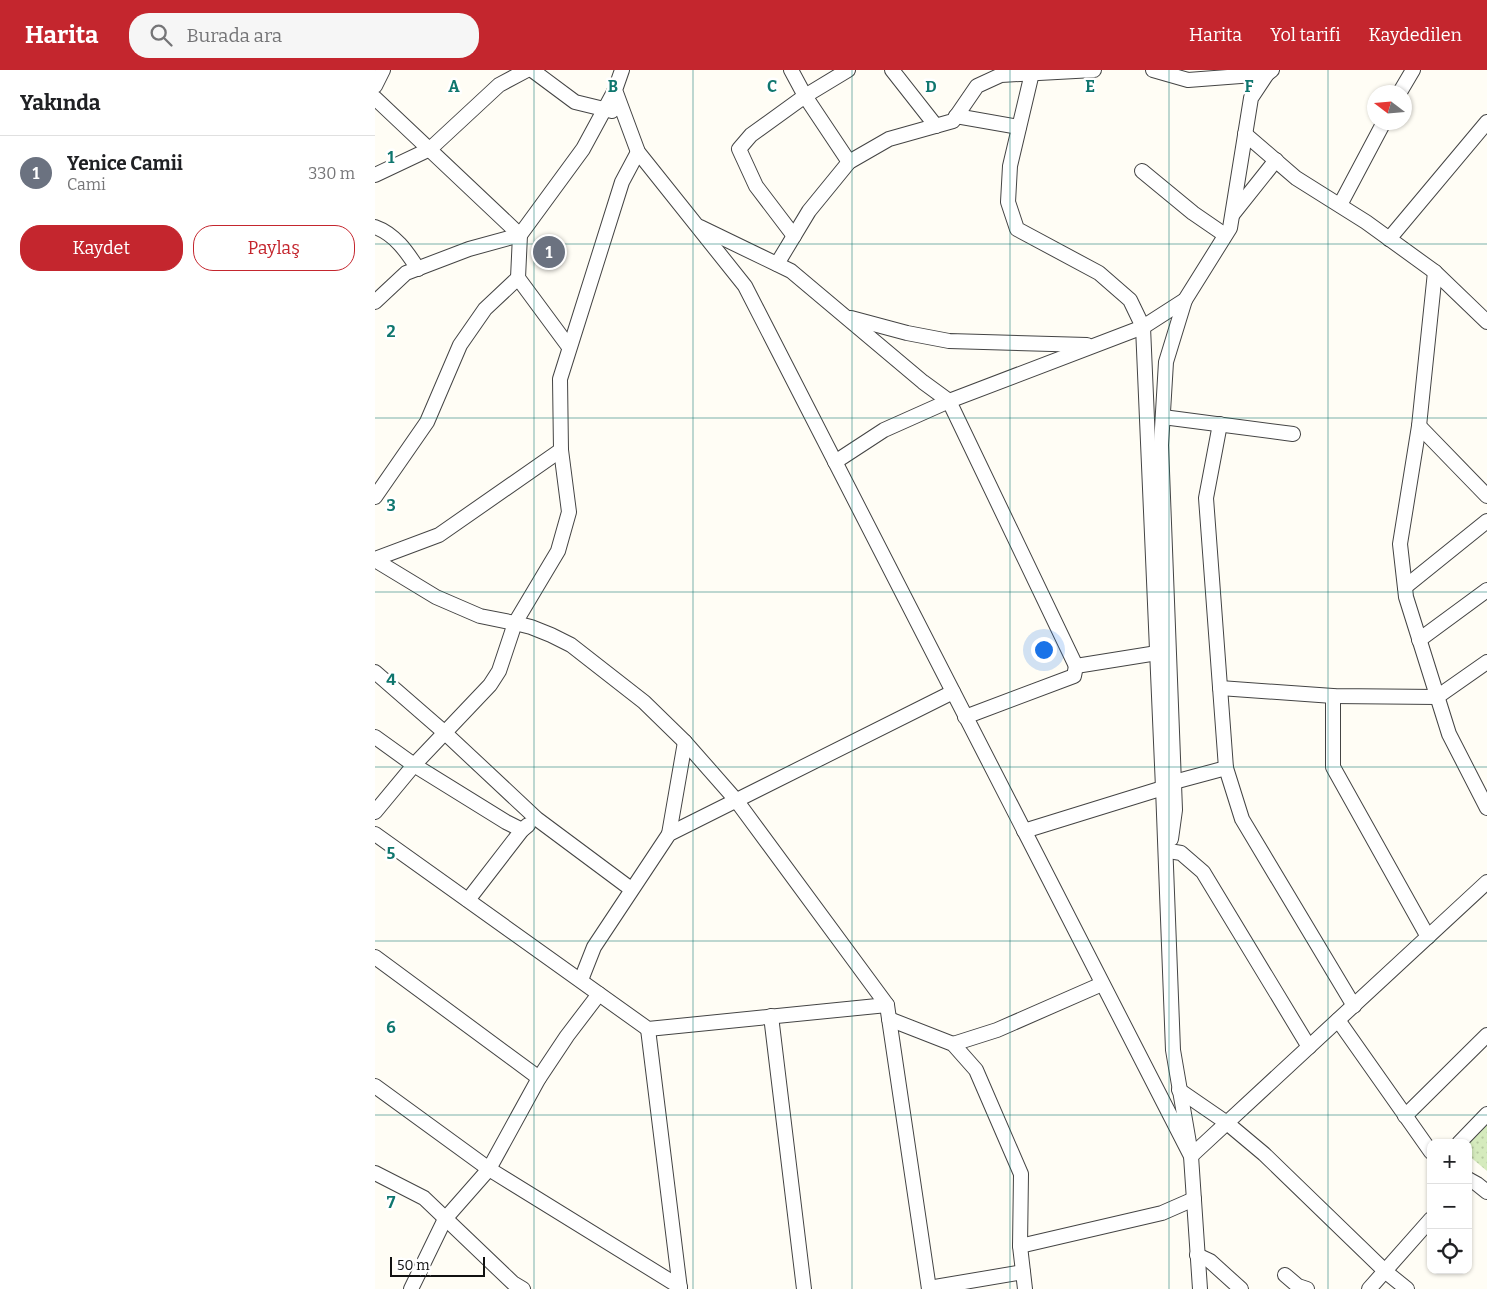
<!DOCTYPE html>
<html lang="tr">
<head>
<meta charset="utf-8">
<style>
	:root { --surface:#fff; --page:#f6f6f6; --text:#202124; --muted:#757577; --line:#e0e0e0; --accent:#c4262e }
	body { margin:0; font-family:Bitter,serif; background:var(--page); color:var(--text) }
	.controls { position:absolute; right:15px; bottom:15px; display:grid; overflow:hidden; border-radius:10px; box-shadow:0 1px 4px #0004 }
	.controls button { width:45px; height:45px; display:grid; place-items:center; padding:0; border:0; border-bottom:1px solid var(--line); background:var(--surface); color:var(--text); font:25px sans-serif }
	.compass { position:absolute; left:992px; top:15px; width:45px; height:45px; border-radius:50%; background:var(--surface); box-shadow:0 1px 4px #0004; rotate:286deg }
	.scale { position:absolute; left:15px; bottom:12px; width:95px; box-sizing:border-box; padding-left:5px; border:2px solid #111; border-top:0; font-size:14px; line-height:18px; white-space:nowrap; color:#111; -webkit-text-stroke:4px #fff; paint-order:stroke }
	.you { position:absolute; left:668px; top:579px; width:18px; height:18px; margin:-12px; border:4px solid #fff; border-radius:50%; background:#1a73e8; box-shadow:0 0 0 8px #1a73e833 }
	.badge { display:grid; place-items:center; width:32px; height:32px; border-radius:50%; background:var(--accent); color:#fff; font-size:16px; font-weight:700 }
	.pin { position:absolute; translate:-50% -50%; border:2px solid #fff; box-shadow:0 1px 5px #0006 }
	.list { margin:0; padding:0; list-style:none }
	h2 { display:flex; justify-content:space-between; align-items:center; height:65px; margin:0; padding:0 20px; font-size:21px }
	h2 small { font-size:16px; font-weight:400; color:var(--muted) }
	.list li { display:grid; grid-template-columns:32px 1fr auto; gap:15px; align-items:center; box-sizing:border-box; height:75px; padding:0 20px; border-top:1px solid var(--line) }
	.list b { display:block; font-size:19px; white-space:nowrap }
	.list p { margin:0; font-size:16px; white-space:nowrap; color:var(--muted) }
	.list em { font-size:16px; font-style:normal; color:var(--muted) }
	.actions { display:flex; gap:10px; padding:15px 20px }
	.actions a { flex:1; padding:11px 0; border:1px solid var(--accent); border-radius:20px; text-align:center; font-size:18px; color:var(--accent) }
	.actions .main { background:var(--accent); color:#fff }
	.icon { flex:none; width:28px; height:28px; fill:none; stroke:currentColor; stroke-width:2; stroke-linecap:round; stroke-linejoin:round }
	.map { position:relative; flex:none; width:1112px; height:1219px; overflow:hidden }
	header { display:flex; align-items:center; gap:30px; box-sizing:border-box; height:70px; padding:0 25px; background:var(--accent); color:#fff }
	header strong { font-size:24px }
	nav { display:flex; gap:28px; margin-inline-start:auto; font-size:18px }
	.search { width:350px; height:45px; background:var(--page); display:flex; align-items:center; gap:12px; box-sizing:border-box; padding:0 18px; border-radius:20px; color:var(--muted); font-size:19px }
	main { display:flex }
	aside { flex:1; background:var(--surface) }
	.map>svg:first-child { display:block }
	.park { fill:url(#park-dots) }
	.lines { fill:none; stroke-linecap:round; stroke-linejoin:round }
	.minor-casing { stroke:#444; stroke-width:16 }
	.minor { stroke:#fff; stroke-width:14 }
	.grid { fill:none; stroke:#0f766e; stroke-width:1; stroke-opacity:0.55 }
	.grid-label { font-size:16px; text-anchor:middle; font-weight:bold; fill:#0f766e; stroke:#fff; stroke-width:5; stroke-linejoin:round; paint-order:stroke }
</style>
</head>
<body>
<header>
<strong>Harita</strong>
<div class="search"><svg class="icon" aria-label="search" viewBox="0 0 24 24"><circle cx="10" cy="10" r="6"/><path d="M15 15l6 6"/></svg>Burada ara</div>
<nav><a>Harita</a><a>Yol tarifi</a><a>Kaydedilen</a></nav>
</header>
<main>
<aside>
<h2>Yakında<small></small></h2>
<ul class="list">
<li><span class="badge" style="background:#6b7280">1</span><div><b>Yenice Camii</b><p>Cami</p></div><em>330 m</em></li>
</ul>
<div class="actions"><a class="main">Kaydet</a><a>Paylaş</a></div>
</aside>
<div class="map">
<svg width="1112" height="1219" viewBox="0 0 1112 1219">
	<defs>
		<pattern id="park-dots" width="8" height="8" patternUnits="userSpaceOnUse" patternTransform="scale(1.25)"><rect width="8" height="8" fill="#d5ebbd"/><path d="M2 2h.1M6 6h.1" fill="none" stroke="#b6c8a1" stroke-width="1.8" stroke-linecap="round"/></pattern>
	</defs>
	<rect width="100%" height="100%" fill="#fffdf5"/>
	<polygon class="park" points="1112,1051 1112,1101 1093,1085 1093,1073"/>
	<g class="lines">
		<g class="minor-casing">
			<g id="minor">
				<polyline points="157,0 200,32 237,41"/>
				<polyline points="247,0 240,20 263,82 370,216 816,1086 825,1219"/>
				<polyline points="416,0 430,26 474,92"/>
				<polyline points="517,0 561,56"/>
				<polyline points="778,0 813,10 892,4"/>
				<polyline points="657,3 635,96 633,132 642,159 724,203 755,230 768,257 788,718 798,980 814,1073"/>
				<polyline points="0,16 8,0"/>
				<polyline points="1025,22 1038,0"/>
				<polyline points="0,28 145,165"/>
				<polyline points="581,46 644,57"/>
				<polyline points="870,64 921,108 991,152 1060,202 1112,252"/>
				<polyline points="767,101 818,143 850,165"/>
				<polyline points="0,105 55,79 124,15 152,0"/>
				<polyline points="965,135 1009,52"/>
				<polyline points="858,144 901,90"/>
				<path d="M0,157C20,164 32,182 43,199"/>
				<polyline points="325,157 416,201 548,312 574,331 701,596 782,583"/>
				<polyline points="419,166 381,116 364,79 376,65 430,26 473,0"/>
				<polyline points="1014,169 1112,52"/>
				<polyline points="402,194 434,141 474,92 514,69 578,51 602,16 626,5 719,0"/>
				<polyline points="1060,202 1044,356 1025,474 1031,527 1074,664 1112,738"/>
				<polyline points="0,232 31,203 94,179 145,165"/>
				<polyline points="476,248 532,263 574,271 712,275"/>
				<polyline points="194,277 143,208 145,165 208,79 240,20"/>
				<polyline points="788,347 918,364"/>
				<polyline points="845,354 831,428 851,698 867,749 979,936"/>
				<polyline points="1044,356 1112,426"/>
				<polyline points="460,392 509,360 574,331 768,257 810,230 855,158 876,28 892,4 897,0"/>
				<polyline points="0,427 52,352 85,275 110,239 143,208"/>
				<polyline points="0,489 64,465 186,380"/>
				<polyline points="0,490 61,527 105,546 140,553 156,557 176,565 196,575 269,632 310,672 361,730 512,935 554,1219"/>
				<polyline points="1030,517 1112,451"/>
				<polyline points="1044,570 1112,520"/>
				<polyline points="0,602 69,662 162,749 256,819"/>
				<polyline points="845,618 958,626 1062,627 1112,592"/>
				<polyline points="958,626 958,697 1053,867"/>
				<polyline points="590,647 699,606 701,596"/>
				<polyline points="0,667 39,695 131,752 147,760"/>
				<polyline points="0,742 39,695 115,615 124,601 140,553 183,481 194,442 186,380 185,309 247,112 263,82"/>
				<polyline points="649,761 788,718 799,712 851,698"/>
				<polyline points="0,764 273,959 512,935"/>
				<polyline points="294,764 310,672"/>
				<polyline points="796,769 800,740 786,375 791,292 810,230"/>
				<polyline points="794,781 806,783 828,802 934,977"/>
				<polyline points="93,830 147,760 153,755"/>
				<polyline points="0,887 164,1008"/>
				<polyline points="206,910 219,877 294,764 578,622"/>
				<polyline points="396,946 429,1219"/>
				<polyline points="514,949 578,974 601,1000 646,1104 645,1176 650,1219"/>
				<polyline points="963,950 1056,1082"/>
				<polyline points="273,959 305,1219"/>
				<polyline points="578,974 622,960 727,914"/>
				<polyline points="0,1016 114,1099 305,1217"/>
				<polyline points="804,1020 852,1053 889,1084 1011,1202 1032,1219"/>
				<polyline points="1030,1046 1112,965"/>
				<polyline points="1084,1073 1112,1044"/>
				<polyline points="816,1086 1112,812"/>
				<polyline points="0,1103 49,1128 138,1213 148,1219"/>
				<polyline points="1093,1109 1102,1114 1112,1122"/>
				<polyline points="645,1176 787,1143 819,1129"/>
				<polyline points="822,1185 835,1191 866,1219"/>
				<polyline points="910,1205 923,1216 932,1219"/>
				<polyline points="554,1218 648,1202"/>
				<polyline points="36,1219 70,1149 114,1099 164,1008 192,966 224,924"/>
				<polyline points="994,1219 1056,1149"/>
			</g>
		</g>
		<use href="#minor" class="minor"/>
	</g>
	<path class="grid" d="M159,0V1219M318,0V1219M477,0V1219M635,0V1219M794,0V1219M953,0V1219M0,174H1112M0,348H1112M0,522H1112M0,697H1112M0,871H1112M0,1045H1112"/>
	<g class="grid-label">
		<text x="79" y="22">A</text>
		<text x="238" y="22">B</text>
		<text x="397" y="22">C</text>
		<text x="556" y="22">D</text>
		<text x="715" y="22">E</text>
		<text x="874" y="22">F</text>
		<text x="16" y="93">1</text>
		<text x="16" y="267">2</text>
		<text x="16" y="441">3</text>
		<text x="16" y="615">4</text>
		<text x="16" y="789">5</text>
		<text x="16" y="963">6</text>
		<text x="16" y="1138">7</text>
	</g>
</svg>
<div class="controls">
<button>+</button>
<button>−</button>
<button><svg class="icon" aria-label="locate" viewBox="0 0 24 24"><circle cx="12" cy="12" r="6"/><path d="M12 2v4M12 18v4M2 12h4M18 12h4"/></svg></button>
</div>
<svg class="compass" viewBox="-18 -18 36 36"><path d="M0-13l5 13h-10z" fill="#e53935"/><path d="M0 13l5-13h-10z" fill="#757577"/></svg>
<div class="scale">50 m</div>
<div class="you"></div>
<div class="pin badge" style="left:174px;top:182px;background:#6b7280">1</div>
</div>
</main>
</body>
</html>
